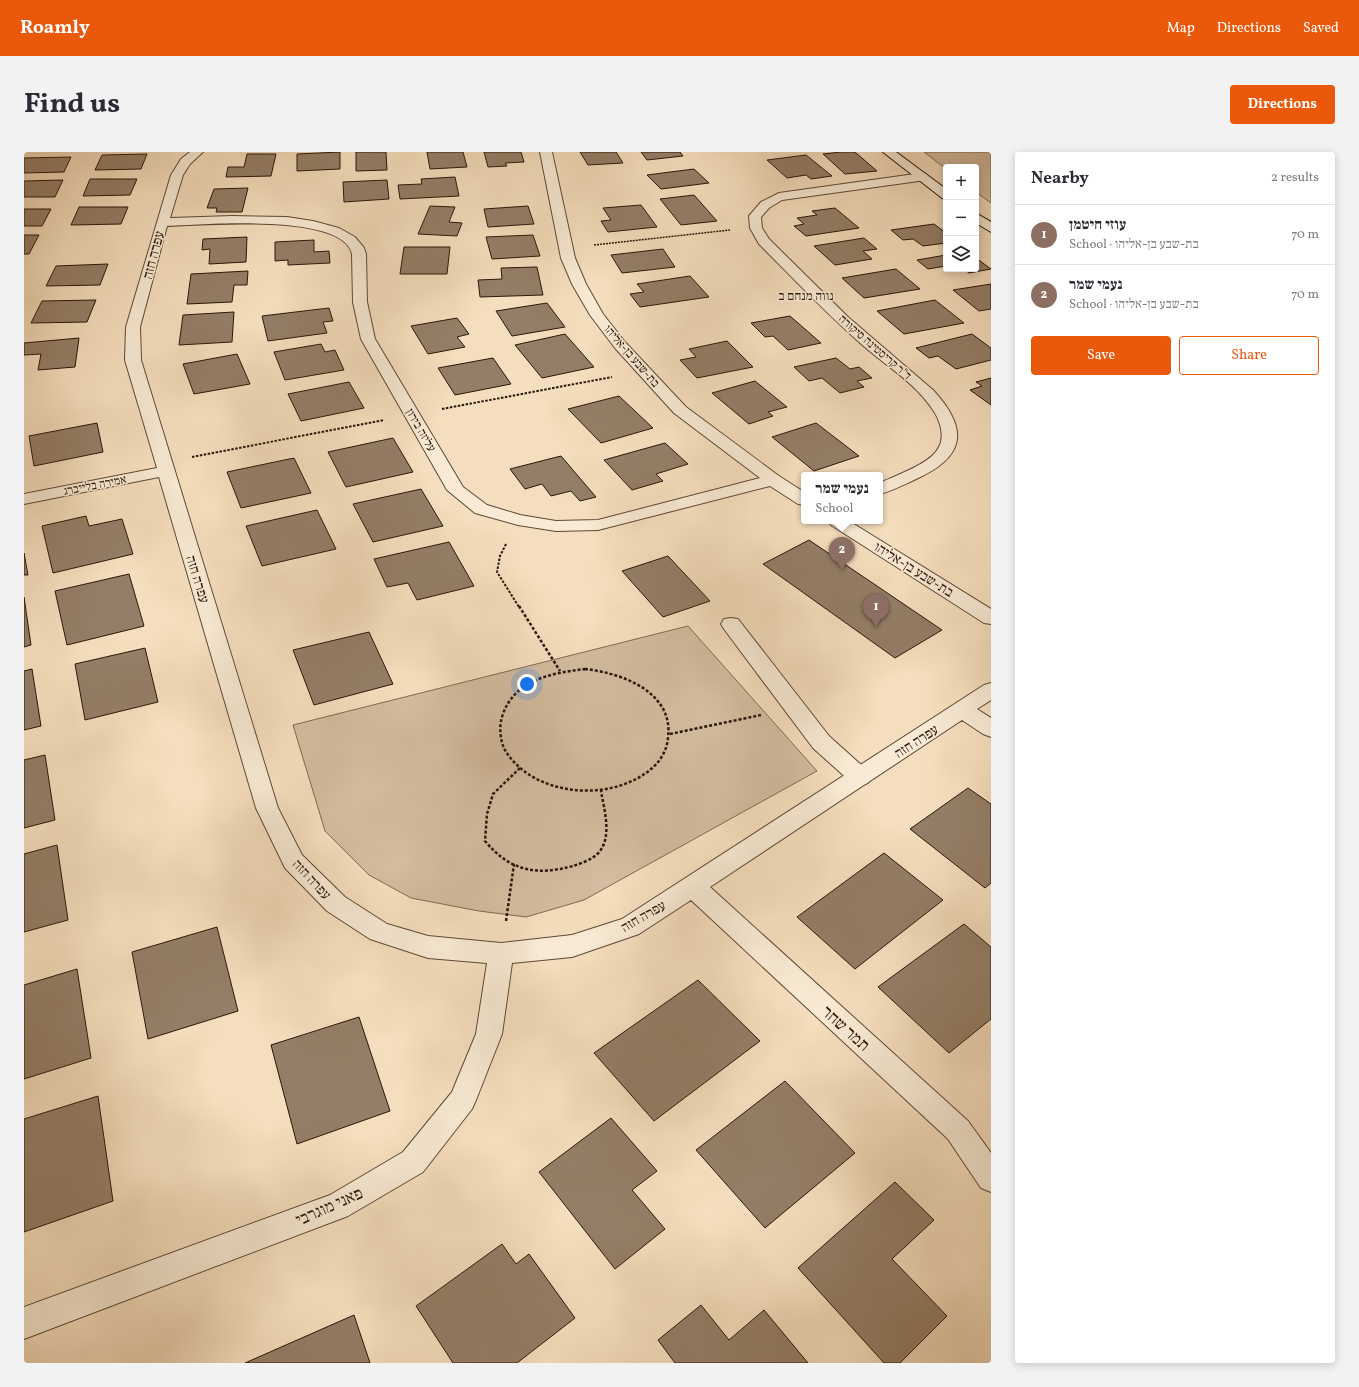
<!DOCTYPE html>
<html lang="en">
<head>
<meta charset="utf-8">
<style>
	:root { --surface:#fff; --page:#f2f2f3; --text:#2b2b33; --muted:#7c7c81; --line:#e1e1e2; --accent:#ea580c }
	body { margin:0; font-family:Vollkorn,"Frank Ruhl Libre",serif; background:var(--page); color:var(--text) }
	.controls { position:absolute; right:12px; top:12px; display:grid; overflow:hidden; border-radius:4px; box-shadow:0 2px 10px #0003 }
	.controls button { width:36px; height:36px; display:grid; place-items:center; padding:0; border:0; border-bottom:1px solid var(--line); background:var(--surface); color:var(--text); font:20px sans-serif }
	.you { position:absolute; left:503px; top:532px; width:14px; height:14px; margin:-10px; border:3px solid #fff; border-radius:50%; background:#1a73e8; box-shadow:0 0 0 6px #1a73e833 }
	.badge { display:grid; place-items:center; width:26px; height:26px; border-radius:50%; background:var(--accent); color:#fff; font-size:13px; font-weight:700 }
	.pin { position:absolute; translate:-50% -33px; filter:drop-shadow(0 1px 2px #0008) }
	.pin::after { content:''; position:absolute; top:21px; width:14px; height:12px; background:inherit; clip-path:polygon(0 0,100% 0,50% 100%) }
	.popup { position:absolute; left:777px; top:320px; width:82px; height:52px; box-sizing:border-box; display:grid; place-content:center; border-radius:4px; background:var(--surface); filter:drop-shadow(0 1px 3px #0005); font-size:13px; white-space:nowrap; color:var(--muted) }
	.popup b { font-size:15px; color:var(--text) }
	.popup::after { content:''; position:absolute; left:50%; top:100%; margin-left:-8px; border:8px solid transparent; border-top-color:var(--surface) }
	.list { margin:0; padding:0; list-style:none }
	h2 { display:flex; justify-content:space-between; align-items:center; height:52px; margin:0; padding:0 16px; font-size:17px }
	h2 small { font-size:13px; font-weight:400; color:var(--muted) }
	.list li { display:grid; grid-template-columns:26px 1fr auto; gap:12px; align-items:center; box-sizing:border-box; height:60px; padding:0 16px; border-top:1px solid var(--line) }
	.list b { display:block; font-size:15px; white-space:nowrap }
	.list p { margin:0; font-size:13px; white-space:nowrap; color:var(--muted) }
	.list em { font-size:13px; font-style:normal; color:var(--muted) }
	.actions { display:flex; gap:8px; padding:12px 16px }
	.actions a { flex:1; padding:9px 0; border:1px solid var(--accent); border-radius:4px; text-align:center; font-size:14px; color:var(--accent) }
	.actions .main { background:var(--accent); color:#fff }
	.icon { flex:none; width:22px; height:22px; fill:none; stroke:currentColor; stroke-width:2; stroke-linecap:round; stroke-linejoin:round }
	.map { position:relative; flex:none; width:967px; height:1211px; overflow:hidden; border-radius:4px }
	header { display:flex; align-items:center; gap:24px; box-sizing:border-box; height:56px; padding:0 20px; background:var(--accent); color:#fff }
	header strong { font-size:19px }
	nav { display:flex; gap:22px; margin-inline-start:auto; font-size:14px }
	.intro { display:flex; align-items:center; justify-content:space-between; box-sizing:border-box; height:96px; padding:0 24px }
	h1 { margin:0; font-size:28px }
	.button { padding:10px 18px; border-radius:4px; background:var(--accent); color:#fff; font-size:14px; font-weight:700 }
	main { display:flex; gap:24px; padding:0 24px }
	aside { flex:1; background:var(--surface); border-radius:4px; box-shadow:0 2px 10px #0003 }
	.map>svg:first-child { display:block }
	.green { fill:#d3bc9f; stroke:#7f6954 }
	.building { fill:#947e67; stroke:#2b160a }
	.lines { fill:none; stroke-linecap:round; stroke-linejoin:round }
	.lane-casing { stroke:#5e4837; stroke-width:2 }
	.street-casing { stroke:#5e4837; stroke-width:2 }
	.secondary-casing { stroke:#2b160a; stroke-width:2 }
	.path-far2 { stroke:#2b160a; stroke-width:1.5; stroke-dasharray:2 1; stroke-linecap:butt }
	.path-far1 { stroke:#2b160a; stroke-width:2; stroke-dasharray:2.5 1.5; stroke-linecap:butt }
	.path { stroke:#2b160a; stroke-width:2.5; stroke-dasharray:3 2; stroke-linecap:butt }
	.lane { fill:#f8ead4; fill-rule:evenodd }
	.street { fill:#f8ead4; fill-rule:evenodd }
	.secondary { fill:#f8ead4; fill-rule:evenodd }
	.labels { text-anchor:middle; stroke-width:3; stroke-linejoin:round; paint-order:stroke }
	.far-street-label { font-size:12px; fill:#2b160a; stroke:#f8ead4 }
	.far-neighbourhood-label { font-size:13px; fill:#2b160a; stroke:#f8ead4 }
	.street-label { font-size:14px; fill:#2b160a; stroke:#f8ead4 }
	.near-street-label { font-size:17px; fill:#2b160a; stroke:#f8ead4 }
</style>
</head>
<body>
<header>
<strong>Roamly</strong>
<nav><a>Map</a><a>Directions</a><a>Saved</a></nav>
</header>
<div class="intro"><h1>Find us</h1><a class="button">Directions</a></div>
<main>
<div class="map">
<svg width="967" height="1211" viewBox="0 0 967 1211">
	<rect width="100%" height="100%" fill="#f5debd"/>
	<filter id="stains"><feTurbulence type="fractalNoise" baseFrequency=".005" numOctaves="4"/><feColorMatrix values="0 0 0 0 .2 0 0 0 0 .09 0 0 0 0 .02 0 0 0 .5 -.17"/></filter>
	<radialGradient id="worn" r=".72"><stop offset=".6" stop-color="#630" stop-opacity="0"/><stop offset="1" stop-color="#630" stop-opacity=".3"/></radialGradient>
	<g class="green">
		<polygon points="900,0 967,0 967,51 952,40 952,15 922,15 922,17"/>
		<polygon points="664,474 793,619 560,748 502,765 455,759 387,746 345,723 301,679 269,573"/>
	</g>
	<g class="building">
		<polygon points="316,0 316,17 273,19 273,2"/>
		<polygon points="332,0 362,0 363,18 332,19"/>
		<polygon points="403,0 439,0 443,15 406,17"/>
		<polygon points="460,0 497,0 500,10 481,11 483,14 464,15"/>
		<polygon points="556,0 592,0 599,11 564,13"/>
		<polygon points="617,0 656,0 659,4 623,8"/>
		<polygon points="817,0 831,0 853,19 821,22 799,2"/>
		<polygon points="123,2 117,17 71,18 78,3"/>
		<polygon points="223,2 252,2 247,24 202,25 204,15 220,15"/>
		<polygon points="782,3 808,24 787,27 782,23 763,26 743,8"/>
		<polygon points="47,5 40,20 0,21 0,6"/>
		<polygon points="670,17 685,31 637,37 623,23"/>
		<polygon points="431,25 435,44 376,47 374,33 398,32 397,27"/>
		<polygon points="66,27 113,27 106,43 59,44"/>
		<polygon points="39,28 31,45 0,45 0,29"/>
		<polygon points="363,28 365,47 320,50 319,30"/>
		<polygon points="224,36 218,60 192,60 193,56 183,56 190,37"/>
		<polygon points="670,43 693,69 657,73 636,47"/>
		<polygon points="617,53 633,75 584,80 577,69 587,68 579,56"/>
		<polygon points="406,54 431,55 425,70 438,71 433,84 394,82"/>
		<polygon points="504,54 510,72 464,75 460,57"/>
		<polygon points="55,55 104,55 97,72 47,73"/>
		<polygon points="811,56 835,76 782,84 770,74 780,72 773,66 793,63 788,59"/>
		<polygon points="0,57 27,57 18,74 0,74"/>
		<polygon points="910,72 922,81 922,91 899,94 889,87 879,88 867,78"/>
		<polygon points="0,83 15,83 5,102 0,102"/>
		<polygon points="509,83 516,104 468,107 462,85"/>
		<polygon points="223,85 222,110 185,112 186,97 178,98 179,87"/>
		<polygon points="840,86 853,97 839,99 848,107 811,113 790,94"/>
		<polygon points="290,88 290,100 305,99 306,111 264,113 264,108 251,109 251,90"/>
		<polygon points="380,95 426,95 423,122 376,122"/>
		<polygon points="639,97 651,115 598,121 587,103"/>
		<polygon points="922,103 922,114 904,117 893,108"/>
		<polygon points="952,106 967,117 945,121 940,117 952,117"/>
		<polygon points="84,112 76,133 22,134 32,114"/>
		<polygon points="513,115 519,143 456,145 454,128 478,127 477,116"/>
		<polygon points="872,117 896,137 840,146 818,126"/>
		<polygon points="224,119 223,133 210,133 208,150 163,152 167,122"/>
		<polygon points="666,124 685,145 616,155 606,142 620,140 613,132"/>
		<polygon points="967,132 967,157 955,159 929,138"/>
		<polygon points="72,148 63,170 7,171 18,149"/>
		<polygon points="911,148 940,171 880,182 853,159"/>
		<polygon points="523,151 541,175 488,184 472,159"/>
		<polygon points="305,156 309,169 299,170 303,181 244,189 238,164"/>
		<polygon points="210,160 208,190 155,193 159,163"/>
		<polygon points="766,164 797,191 764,198 749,184 741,185 727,171"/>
		<polygon points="433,166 445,182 433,185 441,195 404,202 387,174"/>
		<polygon points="541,182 570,215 518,226 491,193"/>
		<polygon points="948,182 967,196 967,208 932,217 914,204 905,206 892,196"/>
		<polygon points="55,186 51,215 14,218 17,202 0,203 0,191"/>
		<polygon points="703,189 729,215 673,226 656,208 672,205 665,197"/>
		<polygon points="297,192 301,200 311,198 320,218 261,228 250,200"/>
		<polygon points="213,202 226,232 170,242 159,212"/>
		<polygon points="469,206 487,232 431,243 414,216"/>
		<polygon points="812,206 826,217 835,215 848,226 833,229 840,235 816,241 798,226 785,229 770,215"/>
		<polygon points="967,226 967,253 946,238 958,234 952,230"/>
		<polygon points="731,229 763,255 744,260 749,264 725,272 688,241"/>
		<polygon points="325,230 340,256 277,269 264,242"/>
		<polygon points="595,244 629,276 577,291 544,257"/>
		<polygon points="73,271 79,300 10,314 5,284"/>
		<polygon points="792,271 835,304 790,319 748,285"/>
		<polygon points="369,286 389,320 322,335 304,300"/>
		<polygon points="641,291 664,312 632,322 639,329 608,338 580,308"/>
		<polygon points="537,304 572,345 556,349 547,339 527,344 518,332 501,337 486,317"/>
		<polygon points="270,306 287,341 217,356 203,320"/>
		<polygon points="397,337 419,374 349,390 329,352"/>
		<polygon points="293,358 312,397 238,414 222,374"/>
		<polygon points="62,364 65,374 98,367 109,402 29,421 18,374"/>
		<polygon points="785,388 918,478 871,506 739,412"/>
		<polygon points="425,390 450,434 393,448 384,431 363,435 350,407"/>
		<polygon points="0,401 4,423 0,423"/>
		<polygon points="644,404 686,449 639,465 598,419"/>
		<polygon points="105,422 120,474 43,493 31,439"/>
		<polygon points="0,445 7,493 0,495"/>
		<polygon points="345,480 369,532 290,553 269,498"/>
		<polygon points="121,496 134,550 61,568 51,512"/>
		<polygon points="8,517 17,574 0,578 0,519"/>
		<polygon points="21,603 31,668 0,676 0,608"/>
		<polygon points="944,636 967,652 967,731 961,736 886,677"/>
		<polygon points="33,693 44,768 0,780 0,702"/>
		<polygon points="860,701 919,748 831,817 773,765"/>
		<polygon points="940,772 967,795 967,867 925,901 854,835"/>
		<polygon points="193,775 214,859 124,887 108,800"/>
		<polygon points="53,817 67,906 0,927 0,833"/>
		<polygon points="674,828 736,889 630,969 570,901"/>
		<polygon points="335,865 366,959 273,992 247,893"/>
		<polygon points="761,929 831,1001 741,1076 672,998"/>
		<polygon points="74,944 89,1049 0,1080 0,967"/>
		<polygon points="587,966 633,1019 608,1038 641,1077 591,1117 515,1020"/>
		<polygon points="871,1030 910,1068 868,1107 923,1164 876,1211 860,1211 774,1116"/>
		<polygon points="478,1092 492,1112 505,1102 551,1166 493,1211 429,1211 392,1154"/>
		<polygon points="677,1153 705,1188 740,1158 784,1211 651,1211 634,1188"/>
		<polygon points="330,1163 346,1211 221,1211"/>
	</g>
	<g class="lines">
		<g class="lane-casing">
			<polygon id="lane" points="707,466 714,467 805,584 844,619 847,625 844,631 836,633 828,631 789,596 700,477 697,472 700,467"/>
		</g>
		<g class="street-casing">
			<g id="street">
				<path d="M166,0H179L166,12L159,23L146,66L208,64L263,65L289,69L315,76L331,85L340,96L342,102L343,150L351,187L439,335L463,353L496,363L532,369L574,368L736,326L650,261L591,196L566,163L548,132L537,106L516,0H528L551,106L562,132L579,162L601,190L662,255L755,324L780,340V353L774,352L746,334L574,378L532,379L494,373L451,361L423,338L337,187L329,150L328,102C319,60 177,73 143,74L116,175L117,208L254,656L278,703L321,745L363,772L404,784L477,791L548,783L598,767L960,533L967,531V548L953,557L967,566V585L959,582L938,568L686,735L944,969L967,1001V1040L957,1036L924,987L667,748L615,782L548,805L488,811L478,882L452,948L448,957L399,1020L324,1064L0,1187V1155L306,1043L379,1000L428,940L452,882L463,811L404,806L346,787L303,759L261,716L232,656L135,325L0,352V342L133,316L101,208L102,175L147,23L157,7Z"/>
				<path d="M898,21L902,22L904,25L902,28L758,48L745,56L737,65L738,76L745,87L824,165L909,238C947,279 940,306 890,328C879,333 868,339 856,342V331C872,323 907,312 915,295C921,284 916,268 909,258C891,230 859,212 835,190C800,159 768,125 735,92L726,76L725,64L737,50L755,41Z"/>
				<polygon points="804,369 825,369 967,457 967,472 960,471 807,373"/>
			</g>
		</g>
		<g class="secondary-casing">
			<g id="secondary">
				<polygon points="859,0 872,0 922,37 922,47 918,46"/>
				<polygon points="952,61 967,70 967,80 952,71"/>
			</g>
		</g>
		<polyline class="path-far2" points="570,93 706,78"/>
		<g class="path-far1">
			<polyline points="418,257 588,225"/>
			<polyline points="168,305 360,268"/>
			<polyline points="482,392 476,404 473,420 495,455"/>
		</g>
		<g class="path">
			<polyline points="495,454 536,519"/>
			<path d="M561,517C598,521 650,540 644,586C643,598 636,610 627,617C587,651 509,645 481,598C476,589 475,575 478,565C489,528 527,521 561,517Z"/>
			<polyline points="646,582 737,563"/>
			<path d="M496,616L469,642L463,662L461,689C486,719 512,724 549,714C558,711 570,707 576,699C588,683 580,657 577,639"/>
			<polyline points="482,769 490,712"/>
		</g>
		<use href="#lane" class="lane"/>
		<use href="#street" class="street"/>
		<use href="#secondary" class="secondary"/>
	</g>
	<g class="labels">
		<g class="far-street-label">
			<text transform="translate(851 195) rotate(41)" y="4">ד"ר קריסטינה סיקורה</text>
			<text transform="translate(608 204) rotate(49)" y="4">בת-שבע בן-אליהו</text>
			<text transform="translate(397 278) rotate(60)" y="4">עליזה בירון</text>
			<text transform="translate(71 333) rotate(-11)" y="4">אמירה בלייברג</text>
		</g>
		<g class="far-neighbourhood-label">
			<text x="782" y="148">נווה מנחם ב</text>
		</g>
		<g class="street-label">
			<text transform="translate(129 103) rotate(-75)" y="5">עפרה חזה</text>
			<text transform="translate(890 417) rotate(32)" y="5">בת-שבע בן-אליהו</text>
			<text transform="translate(174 427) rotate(73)" y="5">עפרה חזה</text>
			<text transform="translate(892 589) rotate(-33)" y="5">עפרה חזה</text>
			<text transform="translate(288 727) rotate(47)" y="5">עפרה חזה</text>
			<text transform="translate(619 764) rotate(-30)" y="5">עפרה חזה</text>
		</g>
		<g class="near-street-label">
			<text transform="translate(822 876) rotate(42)" y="6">תמר שחר</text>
			<text transform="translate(305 1054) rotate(-24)" y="6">פאני מוגרבי</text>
		</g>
	</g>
	<rect width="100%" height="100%" filter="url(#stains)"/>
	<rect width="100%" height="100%" fill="url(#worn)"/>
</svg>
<div class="controls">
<button>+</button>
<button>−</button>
<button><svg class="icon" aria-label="layers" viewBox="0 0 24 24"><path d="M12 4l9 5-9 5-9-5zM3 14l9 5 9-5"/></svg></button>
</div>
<div class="you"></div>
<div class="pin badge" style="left:852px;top:475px;background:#8d6e63">1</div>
<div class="pin badge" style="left:818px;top:418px;background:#8d6e63">2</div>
<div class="popup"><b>נעמי שמר</b>School</div>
</div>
<aside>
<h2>Nearby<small>2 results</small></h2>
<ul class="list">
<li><span class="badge" style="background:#8d6e63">1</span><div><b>עוזי חיטמן</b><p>School · בת-שבע בן-אליהו</p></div><em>70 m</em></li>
<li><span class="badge" style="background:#8d6e63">2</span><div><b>נעמי שמר</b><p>School · בת-שבע בן-אליהו</p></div><em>70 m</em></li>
</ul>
<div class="actions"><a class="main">Save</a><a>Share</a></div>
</aside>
</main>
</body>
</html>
